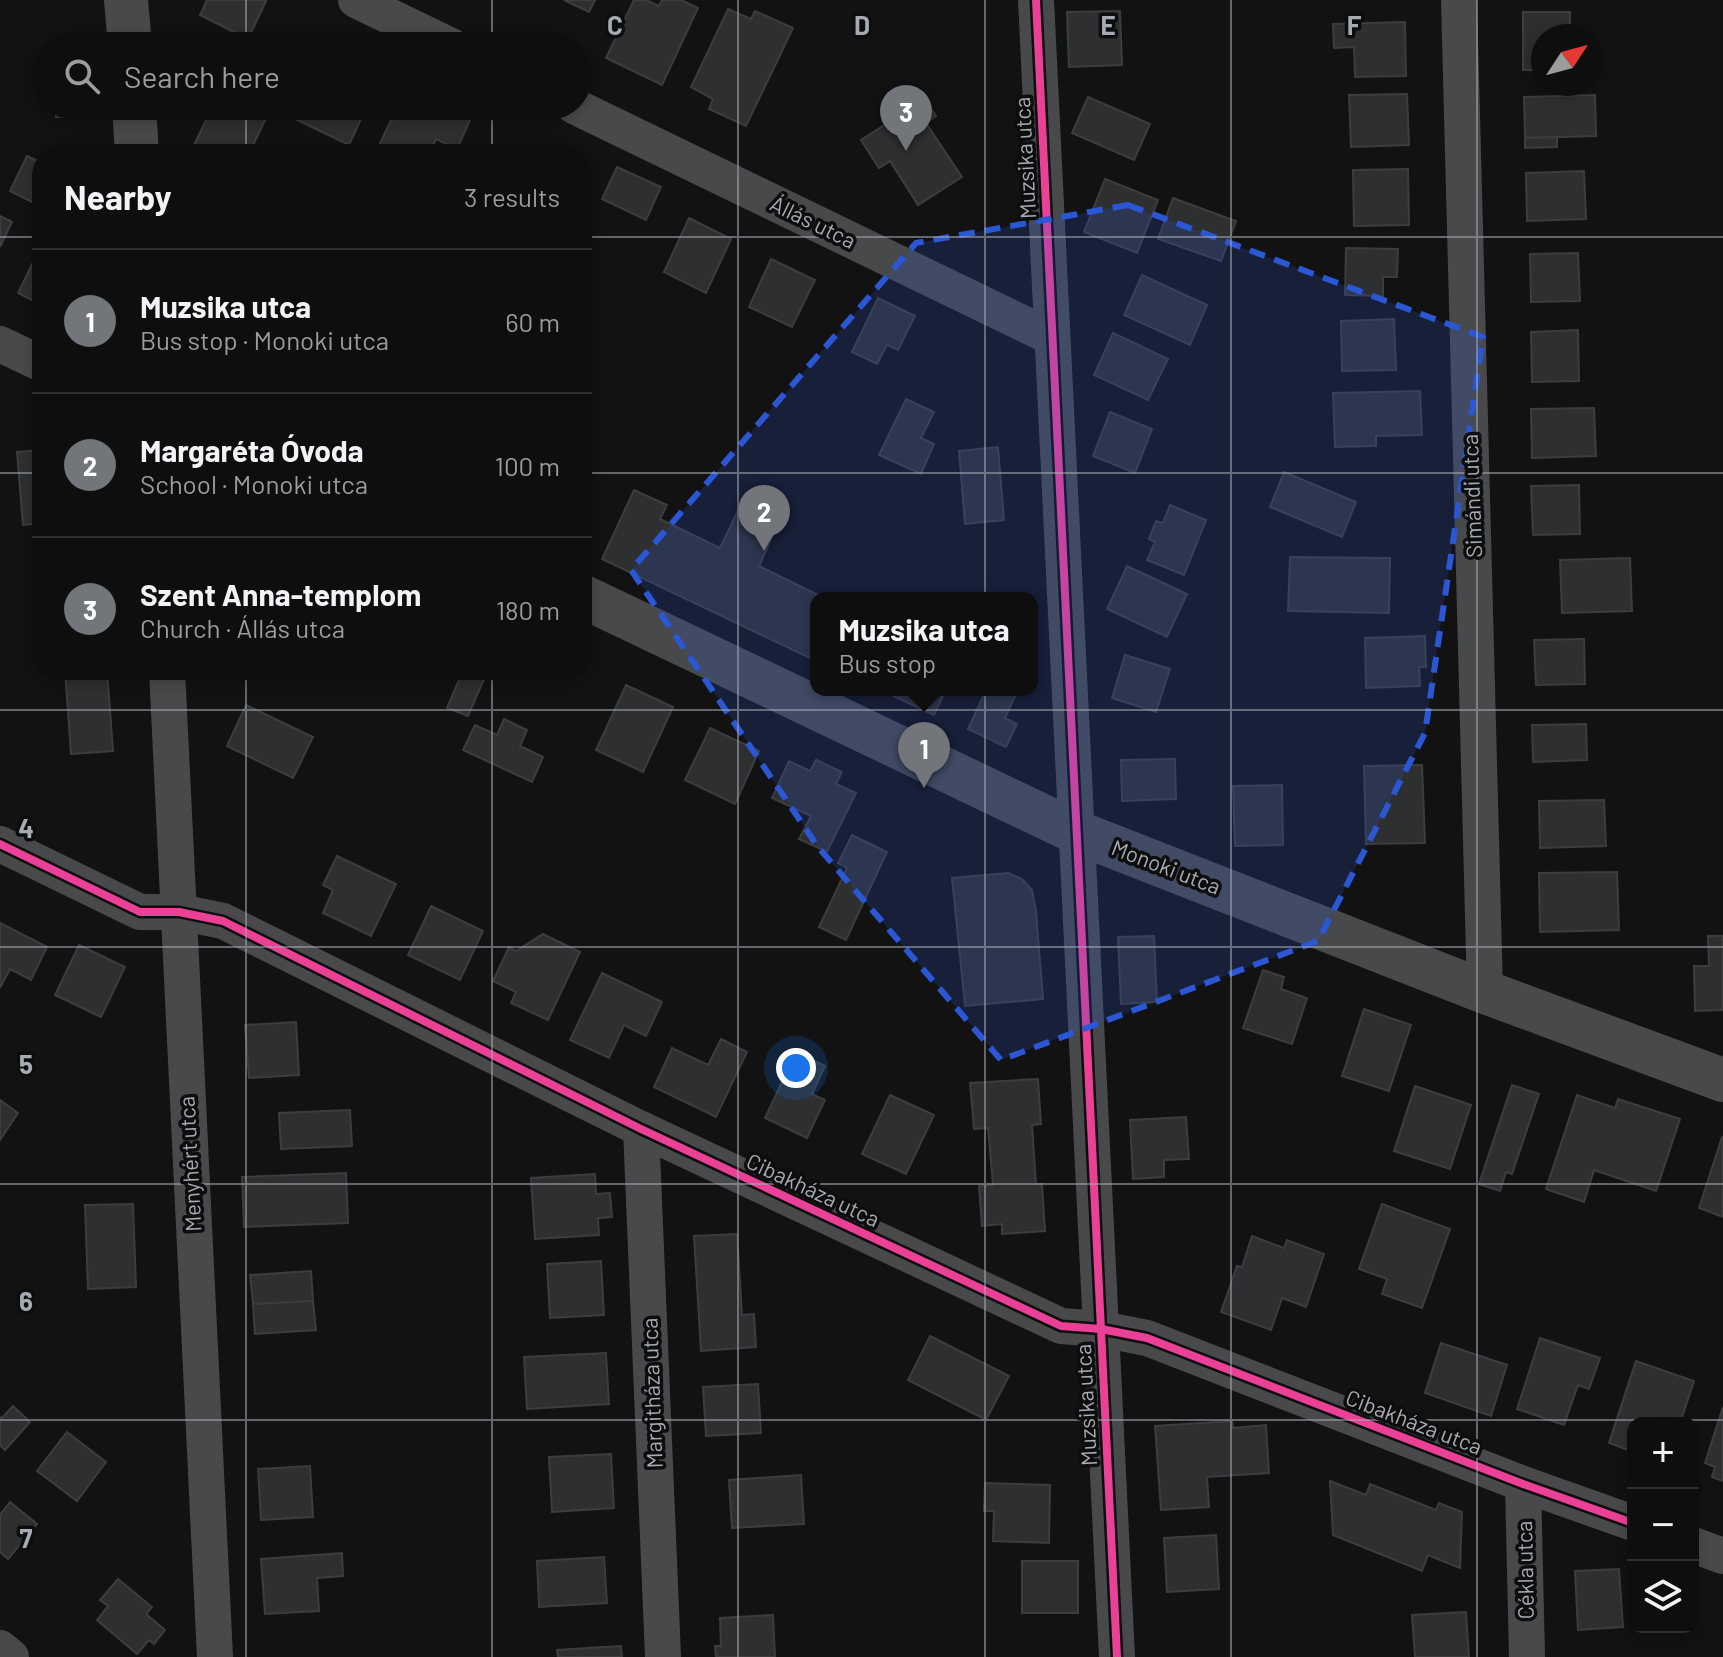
<!DOCTYPE html>
<html lang="en">
<head>
<meta charset="utf-8">
<style>
	:root { --surface:#0e0e0e; --page:#1c1c1c; --text:#f1f3f6; --muted:#9b9c9e; --line:#2e2e2e; --accent:#72757a }
	body { margin:0; font-family:Barlow,sans-serif; background:var(--page); color:var(--text) }
	.controls { position:absolute; right:24px; bottom:24px; display:grid; overflow:hidden; border-radius:16px; box-shadow:0 4px 12px #0003 }
	.controls button { width:72px; height:72px; display:grid; place-items:center; padding:0; border:0; border-bottom:2px solid var(--line); background:var(--surface); color:var(--text); font:40px sans-serif }
	.compass { position:absolute; left:1531px; top:24px; width:72px; height:72px; border-radius:50%; background:var(--surface); box-shadow:0 4px 12px #0003; rotate:54deg }
	.you { position:absolute; left:796px; top:1068px; width:28px; height:28px; margin:-20px; border:6px solid #fff; border-radius:50%; background:#1a73e8; box-shadow:0 0 0 12px #1a73e833 }
	.badge { display:grid; place-items:center; width:52px; height:52px; border-radius:50%; background:var(--accent); color:#fff; font-size:26px; font-weight:700 }
	.pin { position:absolute; translate:-50% -66px; filter:drop-shadow(0 2px 4px #0008) }
	.pin::after { content:''; position:absolute; top:42px; width:28px; height:24px; background:inherit; clip-path:polygon(0 0,100% 0,50% 100%) }
	.popup { position:absolute; left:810px; top:592px; width:228px; height:104px; box-sizing:border-box; display:grid; place-content:center; border-radius:16px; background:var(--surface); filter:drop-shadow(0 2px 6px #0005); font-size:26px; white-space:nowrap; color:var(--muted) }
	.popup b { font-size:30px; color:var(--text) }
	.popup::after { content:''; position:absolute; left:50%; top:100%; margin-left:-16px; border:16px solid transparent; border-top-color:var(--surface) }
	.list { margin:0; padding:0; list-style:none }
	h2 { display:flex; justify-content:space-between; align-items:center; height:104px; margin:0; padding:0 32px; font-size:34px }
	h2 small { font-size:26px; font-weight:400; color:var(--muted) }
	.list li { display:grid; grid-template-columns:52px 1fr auto; gap:24px; align-items:center; box-sizing:border-box; height:144px; padding:0 32px; border-top:2px solid var(--line) }
	.list b { display:block; font-size:30px; white-space:nowrap }
	.list p { margin:0; font-size:26px; white-space:nowrap; color:var(--muted) }
	.list em { font-size:26px; font-style:normal; color:var(--muted) }
	.icon { flex:none; width:44px; height:44px; fill:none; stroke:currentColor; stroke-width:2; stroke-linecap:round; stroke-linejoin:round }
	.map { position:relative; flex:none; width:1723px; height:1657px; overflow:hidden }
	.search { position:absolute; background:var(--surface); box-shadow:0 4px 12px #0003; left:32px; top:32px; width:560px; height:88px; display:flex; align-items:center; gap:20px; box-sizing:border-box; padding:0 28px; border-radius:44px; color:var(--muted); font-size:30px }
	.panel { position:absolute; background:var(--surface); box-shadow:0 4px 12px #0003; left:32px; top:144px; width:560px; height:536px; border-radius:32px }
	.map>svg:first-child { display:block }
	.building { fill:#2e2f30; stroke:#3b3d3f; stroke-width:2 }
	.lines { fill:none; stroke-linecap:round; stroke-linejoin:round }
	.minor { stroke:#47494b; stroke-width:36 }
	.tertiary { stroke:#47494b; stroke-width:44 }
	.cycleway-casing { stroke:#0d0d0e; stroke-width:13 }
	.cycleway { stroke:#ea4096; stroke-width:8 }
	.marked { fill:#2b57d4; fill-opacity:0.2; stroke:#2b57d4; stroke-width:6; stroke-dasharray:16 10; stroke-linejoin:round }
	.grid { fill:none; stroke:#a5abb2; stroke-width:2; stroke-opacity:0.55 }
	.labels { text-anchor:middle; stroke-width:7; stroke-linejoin:round; paint-order:stroke }
	.street-label { font-size:22px; fill:#a5abb2; stroke:#0d0d0e }
	.grid-label { font-size:26px; text-anchor:middle; font-weight:bold; fill:#a5abb2; stroke:#0d0d0e; stroke-width:7; stroke-linejoin:round; paint-order:stroke }
</style>
</head>
<body>
<div class="map">
<svg width="1723" height="1657" viewBox="0 0 1723 1657">
	<rect width="100%" height="100%" fill="#121213"/>
	<g class="building">
		<polygon points="207,0 263,0 266,1 248,39 200,15"/>
		<polygon points="564,0 595,0 589,12"/>
		<polygon points="634,0 646,0 659,6 662,0 681,0 698,8 662,85 606,58"/>
		<polygon points="728,9 751,19 755,11 793,28 746,126 709,109 713,99 691,87"/>
		<polygon points="1120,11 1122,65 1069,67 1067,12"/>
		<polygon points="1523,12 1570,12 1570,36 1543,36 1543,70 1523,70"/>
		<polygon points="1405,22 1406,76 1355,77 1354,47 1334,48 1333,24"/>
		<polygon points="1407,94 1409,145 1351,147 1349,95"/>
		<polygon points="1595,95 1596,136 1525,138 1524,97"/>
		<polygon points="1088,97 1150,124 1134,160 1072,133"/>
		<polygon points="925,99 936,116 926,123 962,177 918,205 890,161 879,168 861,140"/>
		<rect x="56" y="106" width="45" height="11"/>
		<polygon points="213,106 250,106 247,112 265,120 249,154 197,154 191,151"/>
		<polygon points="304,106 367,106 349,145 297,120"/>
		<polygon points="404,106 468,106 475,109 457,149 436,139 429,154 375,154 392,118 397,120"/>
		<polygon points="1557,137 1557,147 1525,148 1525,138"/>
		<polygon points="27,156 42,163 42,207 10,191"/>
		<polygon points="617,167 661,187 646,220 602,199"/>
		<polygon points="1408,169 1409,225 1354,226 1353,170"/>
		<polygon points="1584,171 1586,219 1527,221 1526,173"/>
		<polygon points="1105,179 1158,200 1137,253 1084,232"/>
		<polygon points="1173,198 1236,221 1221,261 1158,239"/>
		<polygon points="0,216 12,222 0,247"/>
		<polygon points="689,218 731,239 706,293 664,272"/>
		<polygon points="40,248 42,250 42,305 18,293"/>
		<polygon points="1346,248 1398,249 1397,277 1383,277 1383,296 1345,295"/>
		<polygon points="1578,253 1580,301 1531,302 1530,254"/>
		<polygon points="771,259 815,280 792,327 749,307"/>
		<polygon points="1142,275 1207,305 1190,345 1124,315"/>
		<polygon points="878,298 915,316 898,350 887,345 877,364 852,352"/>
		<polygon points="1394,319 1396,370 1342,371 1341,321"/>
		<polygon points="1578,330 1579,381 1532,382 1531,332"/>
		<polygon points="1113,333 1168,359 1148,400 1094,375"/>
		<polygon points="1420,391 1422,435 1376,436 1376,446 1335,447 1333,393"/>
		<polygon points="906,399 934,412 921,438 934,444 921,474 879,455"/>
		<polygon points="1594,408 1596,456 1532,458 1531,409"/>
		<polygon points="1110,412 1152,429 1135,473 1093,456"/>
		<polygon points="998,447 1004,520 965,524 959,451"/>
		<polygon points="42,450 42,523 23,525 17,452"/>
		<polygon points="1284,472 1356,502 1342,537 1270,507"/>
		<polygon points="1579,485 1580,534 1533,535 1531,486"/>
		<polygon points="634,490 667,505 660,519 720,548 742,502 780,520 759,566 824,598 816,598 816,661 602,559"/>
		<polygon points="1170,505 1206,520 1184,575 1147,560 1155,542 1149,539 1156,521 1163,523"/>
		<polygon points="1290,557 1390,558 1389,613 1288,611"/>
		<polygon points="1630,558 1632,611 1562,613 1560,560"/>
		<polygon points="1127,566 1187,594 1167,637 1107,609"/>
		<polygon points="1425,636 1426,667 1419,667 1420,686 1366,688 1365,638"/>
		<polygon points="1584,639 1585,684 1536,685 1534,640"/>
		<polygon points="1125,655 1170,669 1156,712 1112,698"/>
		<polygon points="65,670 107,670 113,751 71,754"/>
		<polygon points="455,670 488,670 468,716 447,708 462,673"/>
		<polygon points="626,685 673,707 643,772 596,750"/>
		<polygon points="893,690 946,690 934,715 891,695"/>
		<polygon points="986,690 1017,692 1005,718 1017,724 1006,747 968,729"/>
		<polygon points="246,705 313,737 293,778 227,746"/>
		<polygon points="504,719 527,730 520,746 543,757 532,782 463,750 475,725 497,735"/>
		<polygon points="1586,724 1587,760 1533,762 1532,725"/>
		<polygon points="710,728 759,751 735,804 685,780"/>
		<polygon points="1175,759 1176,799 1122,801 1121,760"/>
		<polygon points="816,760 842,772 836,784 856,793 827,852 799,839 811,816 772,798 789,761 810,771"/>
		<polygon points="1422,765 1425,843 1366,844 1364,766"/>
		<polygon points="1282,785 1283,845 1235,846 1233,786"/>
		<polygon points="1604,800 1606,846 1540,848 1539,801"/>
		<polygon points="852,835 887,852 846,940 819,927 847,868 838,863"/>
		<polygon points="337,856 396,884 371,936 323,913 333,890 323,885"/>
		<polygon points="1617,872 1619,930 1540,932 1539,873"/>
		<polygon points="1008,873 1022,879 1032,890 1036,911 1043,999 965,1006 952,878"/>
		<polygon points="431,906 483,931 460,980 408,955"/>
		<polygon points="0,923 47,947 31,980 10,969 0,988"/>
		<polygon points="543,934 580,952 548,1020 511,1003 516,992 493,981 509,947 516,951"/>
		<polygon points="1154,936 1157,1002 1121,1004 1118,937"/>
		<polygon points="1708,936 1723,936 1723,1010 1695,1011 1694,966 1709,966"/>
		<polygon points="79,945 125,967 101,1017 55,995"/>
		<polygon points="1263,970 1284,977 1281,989 1307,998 1292,1044 1243,1028"/>
		<polygon points="602,973 662,1002 646,1036 624,1025 609,1058 570,1040"/>
		<polygon points="1364,1009 1411,1025 1389,1091 1342,1076"/>
		<polygon points="296,1022 299,1075 249,1078 245,1025"/>
		<polygon points="721,1039 747,1052 716,1117 654,1087 672,1048 708,1065"/>
		<polygon points="796,1052 825,1066 812,1094 825,1100 807,1138 765,1118"/>
		<polygon points="1038,1079 1041,1124 1032,1125 1036,1184 1042,1184 1045,1231 1002,1234 1002,1224 982,1226 979,1186 993,1185 988,1128 974,1129 970,1083"/>
		<polygon points="1512,1085 1539,1094 1512,1174 1506,1172 1500,1191 1479,1184"/>
		<polygon points="1415,1086 1471,1105 1450,1169 1394,1151"/>
		<polygon points="890,1095 934,1115 906,1174 862,1154"/>
		<polygon points="1577,1095 1615,1108 1618,1099 1680,1119 1656,1191 1594,1170 1584,1202 1546,1189"/>
		<polygon points="0,1100 18,1113 0,1140"/>
		<polygon points="350,1110 352,1146 281,1149 279,1113"/>
		<polygon points="1186,1117 1189,1159 1164,1160 1164,1177 1133,1179 1130,1120"/>
		<polygon points="1722,1137 1723,1138 1723,1217 1699,1208"/>
		<polygon points="346,1173 348,1223 244,1227 242,1177"/>
		<polygon points="595,1174 596,1194 610,1193 612,1217 598,1218 599,1235 535,1239 531,1178"/>
		<polygon points="133,1204 136,1287 88,1289 85,1205"/>
		<polygon points="1382,1204 1450,1229 1422,1308 1382,1294 1387,1279 1359,1269"/>
		<polygon points="737,1234 742,1315 754,1314 756,1347 701,1351 694,1236"/>
		<polygon points="1252,1236 1284,1248 1287,1240 1324,1254 1306,1307 1282,1298 1271,1330 1221,1312 1237,1266 1242,1267"/>
		<polygon points="601,1261 604,1315 550,1318 547,1264"/>
		<polygon points="311,1271 313,1301 253,1304 250,1275"/>
		<polygon points="313,1301 316,1330 255,1334 253,1304"/>
		<polygon points="930,1336 1009,1376 986,1420 908,1380"/>
		<polygon points="1540,1338 1600,1358 1589,1389 1578,1385 1564,1425 1517,1409"/>
		<polygon points="1441,1343 1507,1365 1491,1416 1425,1393"/>
		<polygon points="606,1353 609,1404 527,1409 524,1357"/>
		<polygon points="1636,1361 1694,1381 1680,1423 1633,1423 1633,1452 1609,1443"/>
		<polygon points="758,1384 761,1433 706,1436 703,1387"/>
		<polygon points="13,1406 30,1422 5,1450 0,1445 0,1417 2,1418"/>
		<polygon points="1723,1407 1723,1481 1712,1477 1715,1467 1705,1463"/>
		<polygon points="1232,1421 1233,1428 1266,1425 1269,1473 1207,1477 1209,1507 1161,1510 1155,1426"/>
		<polygon points="67,1432 106,1462 77,1501 37,1471"/>
		<polygon points="611,1454 614,1508 552,1512 549,1457"/>
		<polygon points="310,1466 313,1517 261,1520 258,1469"/>
		<polygon points="801,1475 804,1524 732,1528 729,1480"/>
		<polygon points="1330,1481 1366,1495 1370,1484 1436,1510 1439,1503 1462,1512 1460,1568 1428,1555 1422,1571 1333,1535"/>
		<polygon points="985,1483 1050,1485 1049,1543 993,1541 994,1511 984,1511"/>
		<polygon points="10,1502 37,1524 8,1559 0,1552 0,1515"/>
		<polygon points="1216,1535 1219,1589 1167,1592 1164,1538"/>
		<polygon points="342,1553 343,1576 317,1578 319,1611 265,1614 261,1559"/>
		<polygon points="604,1557 607,1603 539,1607 537,1561"/>
		<rect x="1022" y="1561" width="56" height="52"/>
		<polygon points="1619,1569 1623,1627 1578,1630 1575,1571"/>
		<polygon points="118,1579 152,1607 146,1614 165,1630 154,1644 149,1640 137,1654 97,1620 108,1606 100,1600"/>
		<polygon points="1466,1612 1469,1657 1415,1657 1412,1615"/>
		<polygon points="773,1615 775,1657 716,1657 715,1646 721,1646 720,1618"/>
		<polygon points="621,1646 622,1657 558,1657 557,1650"/>
	</g>
	<g class="lines">
		<g class="minor">
			<polyline points="356,0 451,46"/>
			<polyline points="1036,0 1117,1657"/>
			<polyline points="1459,0 1485,992"/>
			<polyline points="574,106 1051,337"/>
			<polyline points="0,344 42,364"/>
			<polyline points="167,670 215,1657"/>
			<polyline points="0,844 140,912 179,912 223,921 641,1129 1061,1326 1101,1329 1147,1338 1523,1484 1633,1523"/>
			<polyline points="641,1129 663,1657"/>
			<polyline points="1523,1484 1527,1657"/>
			<polyline points="1693,1545 1723,1556"/>
			<polyline points="0,1648 11,1657"/>
		</g>
		<g class="tertiary">
			<polyline points="126,0 130,46"/>
			<polyline points="134,106 137,154"/>
			<polyline points="582,596 1076,832 1485,992 1723,1080"/>
		</g>
		<g class="cycleway-casing">
			<g id="cycleway">
				<polyline points="1036,0 1117,1657"/>
				<polyline points="0,844 140,912 179,912 223,921 641,1129 1061,1326 1101,1329 1147,1338 1523,1484 1633,1523"/>
			</g>
		</g>
		<use href="#cycleway" class="cycleway"/>
	</g>
	<path class="marked" d="M1128,205L1483,337L1425,733L1318,941L1001,1060L818,847L631,570L916,243Z"/>
	<path class="grid" d="M246,0V46M492,0V46M738,0V1657M985,0V1657M1231,0V1657M1477,0V1657M246,106V154M492,106V154M0,237H42M582,237H1723M0,473H42M582,473H1723M246,670V1657M492,670V1657M0,710H1723M0,947H1723M0,1184H1723M0,1420H1723"/>
	<g class="labels">
		<g class="street-label">
			<text transform="translate(1025 158) rotate(-93)" y="8">Muzsika utca</text>
			<text transform="translate(813 222) rotate(26)" y="8">Állás utca</text>
			<text transform="translate(1472 496) rotate(-92)" y="8">Simándi utca</text>
			<text transform="translate(1166 867) rotate(21)" y="8">Monoki utca</text>
			<text transform="translate(190 1164) rotate(-93)" y="8">Menyhért utca</text>
			<text transform="translate(813 1190) rotate(25)" y="8">Cibakháza utca</text>
			<text transform="translate(652 1393) rotate(-92)" y="8">Margitháza utca</text>
			<text transform="translate(1086 1405) rotate(-93)" y="8">Muzsika utca</text>
			<text transform="translate(1414 1422) rotate(21)" y="8">Cibakháza utca</text>
			<text transform="translate(1525 1570) rotate(-91)" y="8">Cékla utca</text>
		</g>
	</g>
	<g class="grid-label">
		<text x="615" y="35">C</text>
		<text x="862" y="35">D</text>
		<text x="1108" y="35">E</text>
		<text x="1354" y="35">F</text>
		<text x="26" y="838">4</text>
		<text x="26" y="1074">5</text>
		<text x="26" y="1311">6</text>
		<text x="26" y="1548">7</text>
	</g>
</svg>
<div class="controls">
<button>+</button>
<button>−</button>
<button><svg class="icon" aria-label="layers" viewBox="0 0 24 24"><path d="M12 4l9 5-9 5-9-5zM3 14l9 5 9-5"/></svg></button>
</div>
<svg class="compass" viewBox="-18 -18 36 36"><path d="M0-13l5 13h-10z" fill="#e53935"/><path d="M0 13l5-13h-10z" fill="#9b9c9e"/></svg>
<div class="you"></div>
<div class="pin badge" style="left:924px;top:788px">1</div>
<div class="popup"><b>Muzsika utca</b>Bus stop</div>
<div class="pin badge" style="left:764px;top:551px">2</div>
<div class="pin badge" style="left:906px;top:151px">3</div>
<div class="search"><svg class="icon" aria-label="search" viewBox="0 0 24 24"><circle cx="10" cy="10" r="6"/><path d="M15 15l6 6"/></svg>Search here</div>
<section class="panel">
<h2>Nearby<small>3 results</small></h2>
<ul class="list">
<li><span class="badge">1</span><div><b>Muzsika utca</b><p>Bus stop · Monoki utca</p></div><em>60 m</em></li>
<li><span class="badge">2</span><div><b>Margaréta Óvoda</b><p>School · Monoki utca</p></div><em>100 m</em></li>
<li><span class="badge">3</span><div><b>Szent Anna-templom</b><p>Church · Állás utca</p></div><em>180 m</em></li>
</ul>
</section>
</div>
</body>
</html>
